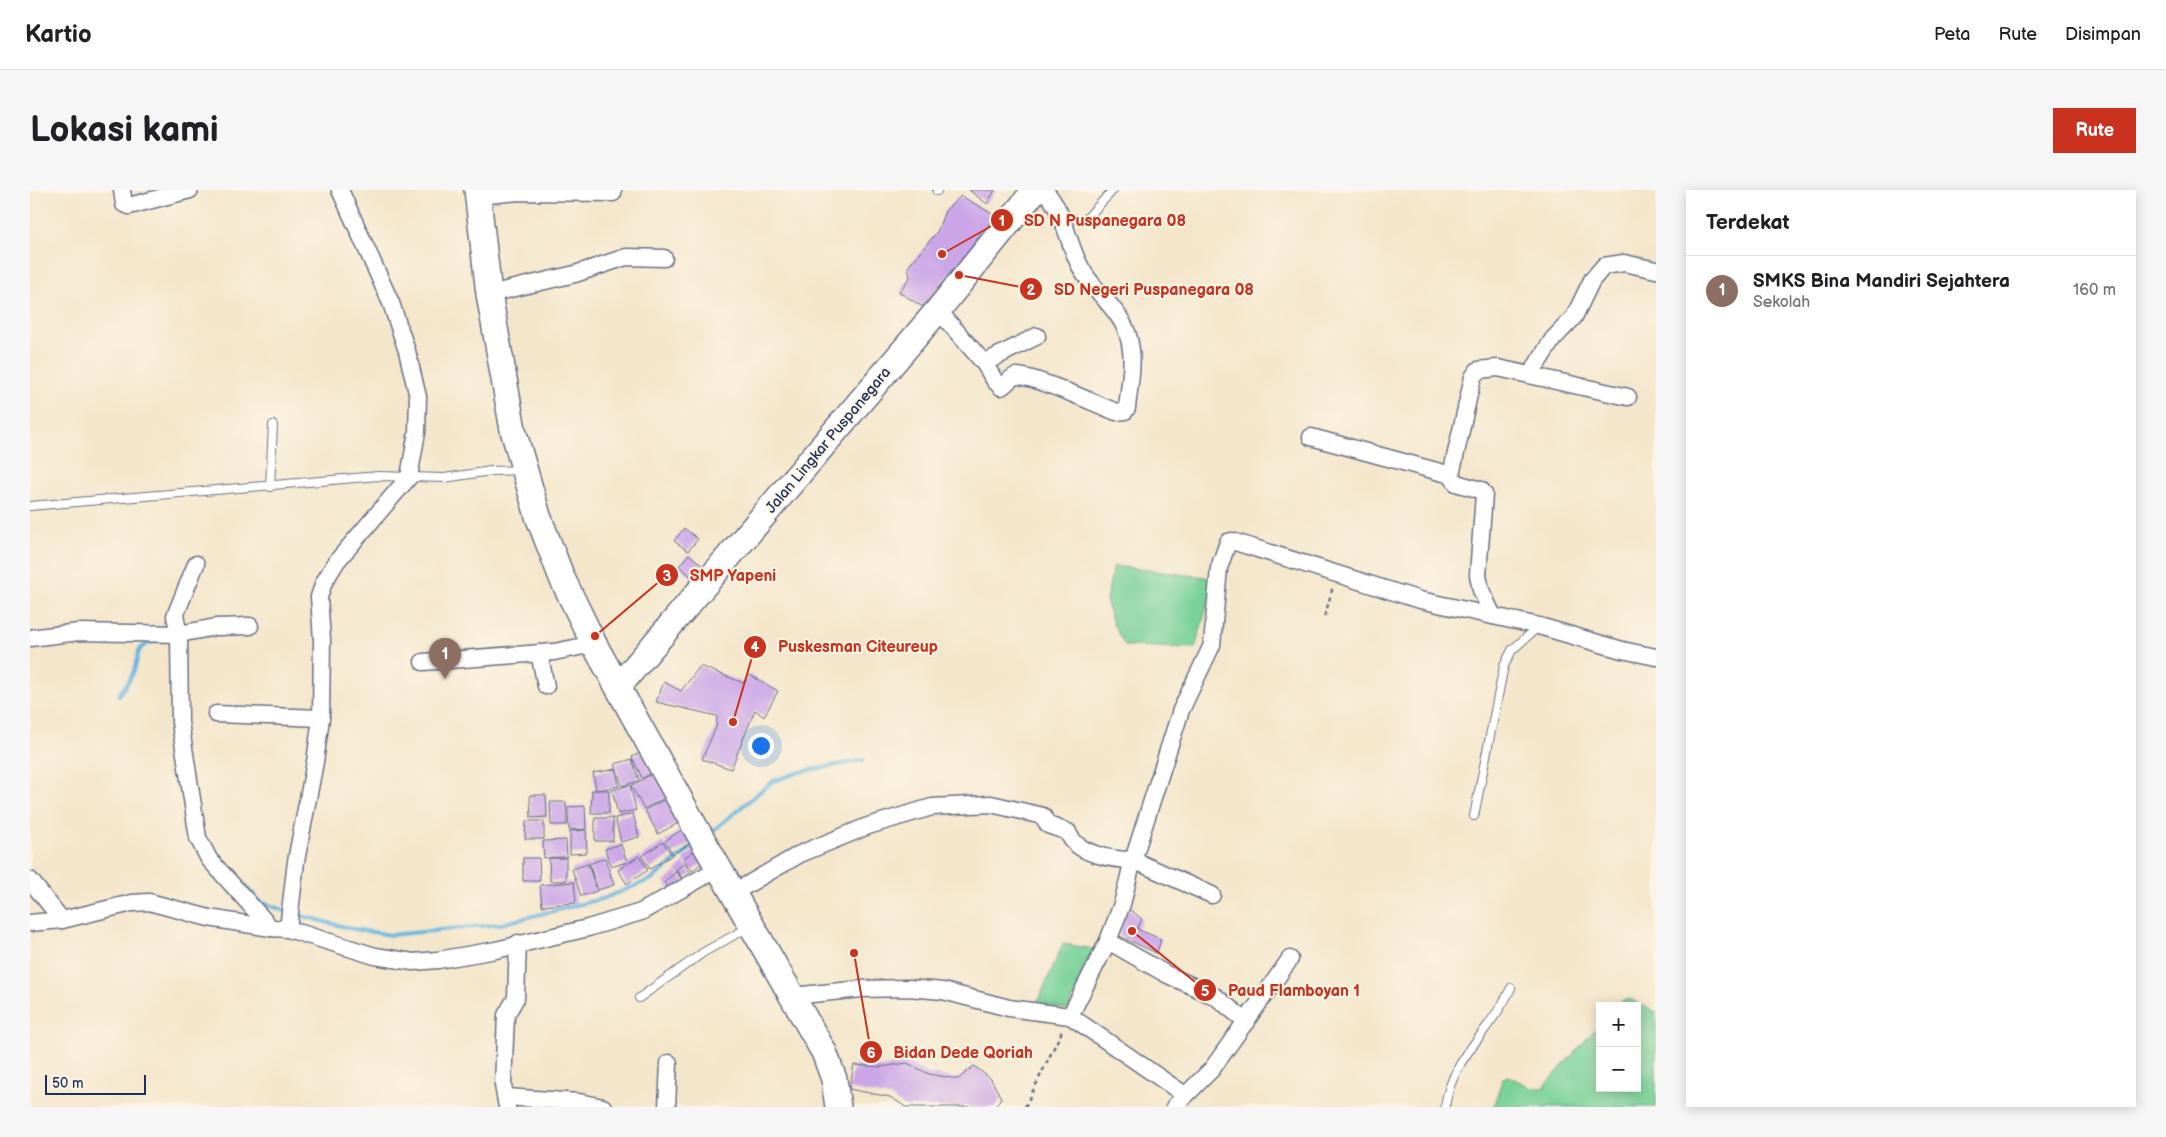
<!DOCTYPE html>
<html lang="id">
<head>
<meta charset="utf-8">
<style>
	:root { --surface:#fff; --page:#f6f6f6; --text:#202124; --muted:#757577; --line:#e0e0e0; --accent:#c8321e }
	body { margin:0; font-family:"Balsamiq Sans",sans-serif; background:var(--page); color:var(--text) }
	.controls { position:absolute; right:15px; bottom:15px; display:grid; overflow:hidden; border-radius:0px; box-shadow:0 2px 12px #0003 }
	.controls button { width:45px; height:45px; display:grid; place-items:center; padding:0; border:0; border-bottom:1px solid var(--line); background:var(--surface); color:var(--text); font:25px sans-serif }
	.scale { position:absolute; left:15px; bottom:12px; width:101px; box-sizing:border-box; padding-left:5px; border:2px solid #1b2f5e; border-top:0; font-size:14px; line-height:18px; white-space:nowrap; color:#1b2f5e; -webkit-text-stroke:4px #fcf5e5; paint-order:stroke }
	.you { position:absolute; left:730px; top:555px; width:18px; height:18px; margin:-12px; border:4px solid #fff; border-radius:50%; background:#1a73e8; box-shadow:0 0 0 8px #1a73e833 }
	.badge { display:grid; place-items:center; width:32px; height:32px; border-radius:50%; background:var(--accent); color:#fff; font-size:16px; font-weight:700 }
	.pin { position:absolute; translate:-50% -41px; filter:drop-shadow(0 1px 2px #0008) }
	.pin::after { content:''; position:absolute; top:26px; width:18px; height:15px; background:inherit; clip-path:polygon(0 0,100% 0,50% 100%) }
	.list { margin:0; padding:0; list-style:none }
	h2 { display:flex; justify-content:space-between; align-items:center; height:65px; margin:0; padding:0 20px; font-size:21px }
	h2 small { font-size:16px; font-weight:400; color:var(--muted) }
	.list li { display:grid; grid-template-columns:32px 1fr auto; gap:15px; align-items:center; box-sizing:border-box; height:70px; padding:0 20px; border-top:1px solid var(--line) }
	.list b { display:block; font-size:19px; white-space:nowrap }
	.list p { margin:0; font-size:16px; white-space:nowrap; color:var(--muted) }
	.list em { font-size:16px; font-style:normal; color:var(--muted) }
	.map { position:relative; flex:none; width:1626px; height:917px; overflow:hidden; border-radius:0px }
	header { display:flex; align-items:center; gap:30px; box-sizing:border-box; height:70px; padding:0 25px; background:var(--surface); border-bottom:1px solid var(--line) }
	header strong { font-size:24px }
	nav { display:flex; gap:28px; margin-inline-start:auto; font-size:18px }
	.intro { display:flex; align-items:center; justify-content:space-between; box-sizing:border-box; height:120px; padding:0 30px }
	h1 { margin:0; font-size:35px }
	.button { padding:12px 22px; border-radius:0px; background:var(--accent); color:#fff; font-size:18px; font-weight:700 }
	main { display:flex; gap:30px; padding:0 30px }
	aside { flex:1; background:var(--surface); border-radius:0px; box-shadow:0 2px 12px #0003 }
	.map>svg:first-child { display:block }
	.green { fill:#79d298; stroke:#4a807b }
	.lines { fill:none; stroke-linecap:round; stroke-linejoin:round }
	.stream { stroke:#65b6e0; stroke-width:4 }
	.building { fill:#cba5e7 }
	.lane-casing { stroke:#676f84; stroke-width:10 }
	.street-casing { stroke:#676f84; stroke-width:19 }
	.primary-casing { stroke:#676f84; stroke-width:28 }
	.path { stroke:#676f84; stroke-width:2.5; stroke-dasharray:4 4; stroke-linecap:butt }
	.lane { stroke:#fff; stroke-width:8 }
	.street { stroke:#fff; stroke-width:16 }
	.primary { stroke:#fff; stroke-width:25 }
	.labels { text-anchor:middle; stroke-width:4; stroke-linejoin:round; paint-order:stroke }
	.street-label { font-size:15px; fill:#1b2f5e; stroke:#fcf5e5 }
	.leader { fill:none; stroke:#c8321e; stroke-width:2 }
	.callout-dot { fill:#c8321e; stroke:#fcf5e5; stroke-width:2 }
	.mark-label { font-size:15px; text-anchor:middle; font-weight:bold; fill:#fff }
	.callout-label { font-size:16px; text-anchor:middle; font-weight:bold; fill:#c8321e; stroke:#fcf5e5; stroke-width:4; stroke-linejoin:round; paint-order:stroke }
</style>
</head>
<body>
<header>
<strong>Kartio</strong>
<nav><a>Peta</a><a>Rute</a><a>Disimpan</a></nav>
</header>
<div class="intro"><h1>Lokasi kami</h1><a class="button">Rute</a></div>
<main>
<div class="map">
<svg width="1626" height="917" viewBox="0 0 1626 917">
	<rect width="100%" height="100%" fill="#fcf5e5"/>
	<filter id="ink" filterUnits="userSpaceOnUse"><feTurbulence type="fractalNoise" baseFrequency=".02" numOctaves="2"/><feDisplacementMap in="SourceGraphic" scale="10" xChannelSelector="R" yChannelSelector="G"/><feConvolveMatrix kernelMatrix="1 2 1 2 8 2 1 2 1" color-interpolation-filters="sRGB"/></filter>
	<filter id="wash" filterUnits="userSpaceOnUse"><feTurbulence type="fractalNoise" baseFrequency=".0096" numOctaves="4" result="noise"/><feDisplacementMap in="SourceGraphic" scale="20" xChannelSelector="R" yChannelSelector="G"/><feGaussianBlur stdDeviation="1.12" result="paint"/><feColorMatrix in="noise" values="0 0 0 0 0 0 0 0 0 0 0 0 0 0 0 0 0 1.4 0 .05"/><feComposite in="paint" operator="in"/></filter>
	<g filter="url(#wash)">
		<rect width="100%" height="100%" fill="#f4e6cb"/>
		<g class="green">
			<polygon points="1084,376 1175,387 1184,392 1165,458 1095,456 1083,434 1076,409"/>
			<polygon points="1033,754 1064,759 1038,820 1007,813"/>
			<polygon points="1600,809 1626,822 1626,917 1463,917 1473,888 1478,886 1502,898 1513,898 1570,834 1570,898 1607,898 1607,816 1586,816 1591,811"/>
		</g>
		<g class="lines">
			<g class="stream">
				<path d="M89,505C93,499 99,492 102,485C111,468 101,456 127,451"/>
				<polyline points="679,644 743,591 770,582 833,570"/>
				<polyline points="205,686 230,712 256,721"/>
				<polyline points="265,724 323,739 361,745 471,734 575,708 622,689 666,654"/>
			</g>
		</g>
		<g id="blocks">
			<g class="building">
				<polygon points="939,0 965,0 957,14"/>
				<polygon points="931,6 966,26 893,117 869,102 880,87 878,77 907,42 915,21"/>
				<polygon points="654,338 668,349 658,361 644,351"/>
				<polygon points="659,364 674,377 664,389 649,376"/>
				<polygon points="670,476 714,493 720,485 748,501 734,527 725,520 701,579 672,569 686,537 687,526 626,512 634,492 651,501"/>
				<polygon points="617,559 628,580 612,588 602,567"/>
				<polygon points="602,569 609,591 592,596 585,574"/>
				<polygon points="586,579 589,596 566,600 579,600 579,623 561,623 562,600 566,600 563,583"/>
				<polygon points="625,582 638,606 614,619 601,596"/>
				<polygon points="600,595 606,620 588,624 582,600"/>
				<polygon points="500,605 516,605 517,627 501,628"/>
				<polygon points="639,607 652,631 628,644 615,620"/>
				<polygon points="520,612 536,612 537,635 521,635"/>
				<polygon points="555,616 556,639 539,640 538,617"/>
				<polygon points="603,623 609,647 591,652 585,628"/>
				<rect x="565" y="628" width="18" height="23"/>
				<polygon points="496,631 514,631 514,649 495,649"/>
				<polygon points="656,637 665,650 643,664 635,651"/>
				<polygon points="556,640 557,663 540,664 540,641"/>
				<polygon points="536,650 537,667 514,668 513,651"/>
				<polygon points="633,652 642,665 620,679 612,666"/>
				<polygon points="591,654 597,672 581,677 575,659"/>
				<polygon points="667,658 676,670 662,681 653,669"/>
				<polygon points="609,666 618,680 597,694 588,680"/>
				<polygon points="493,668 509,668 510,691 493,691"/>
				<polygon points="519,668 536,668 536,691 520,691"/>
				<polygon points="575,668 584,695 568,700 559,674"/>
				<polygon points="654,673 661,684 654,690 646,680"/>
				<polygon points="558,674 567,701 551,706 542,679"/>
				<polygon points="646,682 655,693 643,703 634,692"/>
				<polygon points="544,692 546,713 512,716 510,695"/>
				<polygon points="1099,719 1112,729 1107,739 1131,749 1127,763 1089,746 1093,724"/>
				<polygon points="877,873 899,884 928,889 944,876 961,889 971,908 965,917 876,917 860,907 819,899 824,875 851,877"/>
			</g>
		</g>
	</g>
	<g filter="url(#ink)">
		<use href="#blocks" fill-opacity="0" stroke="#676f84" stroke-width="1"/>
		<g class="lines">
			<g class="lane-casing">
				<g id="lane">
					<polyline points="907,1 907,0"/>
					<polyline points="1058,27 1083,0"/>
					<polyline points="240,297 243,235"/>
					<polyline points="0,316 348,286 414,288 461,281 491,280"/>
					<polyline points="1444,626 1474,476 1482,460 1508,437"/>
					<polyline points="609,808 674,762 719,737"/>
					<path d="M1415,917C1422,866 1461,842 1481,798"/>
				</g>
			</g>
			<g class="street-casing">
				<g id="street">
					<polyline points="92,0 94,14 99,16 160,0"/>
					<polyline points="447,6 489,2 583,3 583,0"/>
					<polyline points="459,104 545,84 596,67 634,68"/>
					<polyline points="908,120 954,173 1007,146"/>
					<path d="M954,173L965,191L971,197C976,195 980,187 986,186C1002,185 1067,214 1086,222L1095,221L1097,218C1099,196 1105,171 1099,149C1093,121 1063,102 1050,76C1036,49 1036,24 1014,0"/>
					<polyline points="1500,185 1523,149 1544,127 1562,90 1574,76 1594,73 1626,80"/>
					<polyline points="1281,247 1421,285"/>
					<polyline points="166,374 145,426 149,444 150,532 168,648 179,669 241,738 258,739 345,766 383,772 408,770 466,760 558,738 611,722 689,678"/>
					<polyline points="1463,426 1451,400 1448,385 1454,304 1451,300 1426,293 1421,285 1443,187 1448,180 1468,178 1598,207"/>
					<polyline points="0,448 49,442 149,444 186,437 220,436"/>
					<polyline points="509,463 516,496"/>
					<polyline points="393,472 524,462 564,454"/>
					<polyline points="186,524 291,528"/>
					<polyline points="0,690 32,730"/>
					<path d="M703,703L770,664L838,636L902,617L961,614L1013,626L1018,635L1038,642C1045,664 1083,670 1103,670L1182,705"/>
					<polyline points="0,733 32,730 102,713 119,712 179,728 241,738"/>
					<polyline points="258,739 266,671 285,572 291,528 292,450 289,407 294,392 307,371 379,287 387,242 388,207 377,161 361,113 310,0"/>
					<polyline points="1078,751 1136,784 1186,807 1217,832"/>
					<polyline points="762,806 832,799 878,798 913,801 979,818 1040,826 1155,905"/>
					<polyline points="1040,826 1078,751 1092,714 1103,670 1151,520 1182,455 1189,378 1198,352 1202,351 1390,410 1509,436 1592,460 1626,467"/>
					<polyline points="476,907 549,912 573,917"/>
					<polyline points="477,917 473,895 476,825 486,808 488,753"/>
					<polyline points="637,917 639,873"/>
					<polyline points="1144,917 1182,879 1260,769"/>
				</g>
			</g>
			<g class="primary-casing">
				<g id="primary">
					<polyline points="447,0 459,104 483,240 508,326 532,388 564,454 664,635 794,862 804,889 808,917"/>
					<polyline points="588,497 908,120 1005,0"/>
				</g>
			</g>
			<g class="path">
				<polyline points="1295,426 1303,396"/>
				<polyline points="995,917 1033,839"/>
			</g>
			<use href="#lane" class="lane"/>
			<use href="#street" class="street"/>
			<use href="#primary" class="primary"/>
		</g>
	</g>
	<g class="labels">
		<g class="street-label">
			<text transform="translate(798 250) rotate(-50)" y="5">Jalan Lingkar Puspanegara</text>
		</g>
	</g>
	<path class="leader" d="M912 64L972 30M929 85L1001 99M565 446L637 385M703 532L725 457M1102 741L1175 800M824 763L841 862"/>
	<g class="callout-dot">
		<circle cx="912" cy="64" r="5"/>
		<circle cx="929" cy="85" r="5"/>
		<circle cx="565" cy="446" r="5"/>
		<circle cx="703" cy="532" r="5"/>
		<circle cx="1102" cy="741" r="5"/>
		<circle cx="824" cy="763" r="5"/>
		<circle cx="972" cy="30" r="12"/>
		<circle cx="1001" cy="99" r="12"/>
		<circle cx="637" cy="385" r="12"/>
		<circle cx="725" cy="457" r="12"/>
		<circle cx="1175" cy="800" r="12"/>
		<circle cx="841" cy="862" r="12"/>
	</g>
	<g class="mark-label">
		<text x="972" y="36">1</text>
		<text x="1001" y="105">2</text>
		<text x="637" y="391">3</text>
		<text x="725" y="462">4</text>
		<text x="1175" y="806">5</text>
		<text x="841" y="868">6</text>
	</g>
	<g class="callout-label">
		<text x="1075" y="36">SD N Puspanegara 08</text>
		<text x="1124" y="105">SD Negeri Puspanegara 08</text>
		<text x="703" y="391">SMP Yapeni</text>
		<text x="828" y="462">Puskesman Citeureup</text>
		<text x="1264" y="806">Paud Flamboyan 1</text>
		<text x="933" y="868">Bidan Dede Qoriah</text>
	</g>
</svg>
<div class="controls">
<button>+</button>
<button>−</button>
</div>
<div class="scale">50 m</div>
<div class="you"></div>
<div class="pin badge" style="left:415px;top:489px;background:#8d6e63">1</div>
</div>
<aside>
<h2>Terdekat<small></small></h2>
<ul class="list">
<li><span class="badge" style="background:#8d6e63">1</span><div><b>SMKS Bina Mandiri Sejahtera</b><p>Sekolah</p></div><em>160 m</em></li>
</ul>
</aside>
</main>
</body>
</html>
